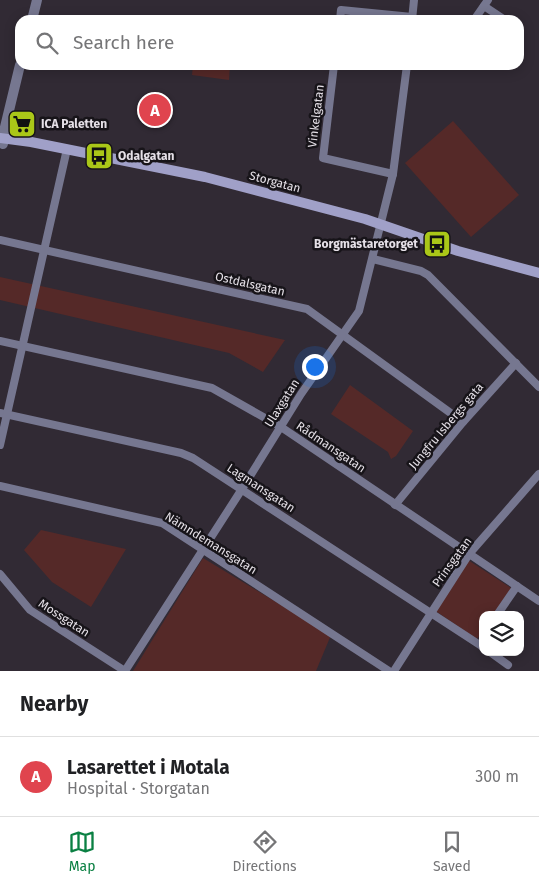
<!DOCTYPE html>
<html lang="en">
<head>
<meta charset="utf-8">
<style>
	:root { --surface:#fff; --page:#f6f6f6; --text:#202124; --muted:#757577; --line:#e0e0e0; --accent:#0b8043 }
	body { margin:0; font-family:"Fira Sans",sans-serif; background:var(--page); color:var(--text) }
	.controls { position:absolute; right:15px; bottom:15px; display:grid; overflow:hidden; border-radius:10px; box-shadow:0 2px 12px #0003 }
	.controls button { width:45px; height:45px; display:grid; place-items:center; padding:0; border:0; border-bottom:1px solid var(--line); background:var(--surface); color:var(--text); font:25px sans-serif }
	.you { position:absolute; left:314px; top:366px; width:18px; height:18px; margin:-12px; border:4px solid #fff; border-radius:50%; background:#1a73e8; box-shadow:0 0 0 8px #1a73e833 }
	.badge { display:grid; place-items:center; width:32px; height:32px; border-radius:50%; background:var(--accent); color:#fff; font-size:16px; font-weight:700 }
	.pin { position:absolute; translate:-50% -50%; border:2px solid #fff; box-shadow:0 1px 5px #0006 }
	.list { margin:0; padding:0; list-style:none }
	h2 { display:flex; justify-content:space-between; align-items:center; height:65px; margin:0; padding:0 20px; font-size:21px }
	h2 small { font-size:16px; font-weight:400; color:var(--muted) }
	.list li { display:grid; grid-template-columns:32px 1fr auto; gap:15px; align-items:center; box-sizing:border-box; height:80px; padding:0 20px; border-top:1px solid var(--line) }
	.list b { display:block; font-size:19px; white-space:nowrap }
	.list p { margin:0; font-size:16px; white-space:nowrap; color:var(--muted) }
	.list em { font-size:16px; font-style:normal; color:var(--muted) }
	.icon { flex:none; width:28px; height:28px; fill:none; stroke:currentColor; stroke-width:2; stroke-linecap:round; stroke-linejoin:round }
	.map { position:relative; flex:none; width:539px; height:671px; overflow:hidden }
	.search { position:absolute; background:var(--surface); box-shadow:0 2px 12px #0003; left:15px; right:15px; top:15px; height:55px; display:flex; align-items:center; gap:12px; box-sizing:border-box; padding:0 18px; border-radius:15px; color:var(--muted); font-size:19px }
	.sheet { height:145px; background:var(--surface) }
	nav { display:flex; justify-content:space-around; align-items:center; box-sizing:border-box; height:70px; border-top:1px solid var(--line); background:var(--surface); font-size:14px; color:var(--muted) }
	nav a { display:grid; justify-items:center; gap:2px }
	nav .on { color:var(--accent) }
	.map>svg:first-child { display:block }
	.green { fill:#552928 }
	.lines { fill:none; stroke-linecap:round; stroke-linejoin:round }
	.minor { stroke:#767790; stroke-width:8 }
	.tertiary { stroke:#767790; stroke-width:10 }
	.secondary { stroke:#a0a0c8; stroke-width:10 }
	.labels { text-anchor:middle; stroke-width:5; stroke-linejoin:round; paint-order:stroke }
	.street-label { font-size:12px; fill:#e5e0e7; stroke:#171419 }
	.poi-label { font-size:12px; font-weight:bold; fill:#e5e0e7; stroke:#171419; text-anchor:start }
</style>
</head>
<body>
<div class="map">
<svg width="539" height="671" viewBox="0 0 539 671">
	<rect width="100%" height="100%" fill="#312a34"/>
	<g class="green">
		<polygon points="193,65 230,65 229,80 192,75"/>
		<polygon points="453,121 519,195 471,237 405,163"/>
		<polygon points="0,277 285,340 263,372 229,353 0,300"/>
		<polygon points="350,385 413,431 396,456 391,459 388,452 331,414"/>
		<polygon points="41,530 126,549 91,607 52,582 24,550"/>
		<polygon points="203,558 331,635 316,671 133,671"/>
		<polygon points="468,560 511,588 493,615 483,615 483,631 477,639 434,610"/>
	</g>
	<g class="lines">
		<g class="minor">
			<polyline points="484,6 505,20"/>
			<polyline points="340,20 341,10 412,17"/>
			<polyline points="412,20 414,0"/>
			<polyline points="474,20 488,0"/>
			<polyline points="334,65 323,158 393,174"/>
			<polyline points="0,240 307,309 463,422"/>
			<polyline points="373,259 421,271 428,275 539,387"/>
			<polyline points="0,341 212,388 281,427 539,601"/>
			<polyline points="0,413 181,453 193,458 483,647"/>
			<polyline points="0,445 67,149"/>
			<polyline points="0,486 162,523 389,671"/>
			<polyline points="395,505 463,422 516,363"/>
			<polyline points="0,574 30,610 125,671"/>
			<polyline points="497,615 517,586"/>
			<polyline points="490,652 508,665"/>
			<polyline points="125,671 242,489 301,394 359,311 393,174 407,65"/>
			<polyline points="394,671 469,554 539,474"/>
		</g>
		<g class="tertiary">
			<polyline points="32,20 37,0"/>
			<polyline points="3,144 5,127 20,65"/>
		</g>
		<polyline class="secondary" points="0,138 31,142 205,177 365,219 458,251 539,273"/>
	</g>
	<defs>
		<g id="supermarket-square" transform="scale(1.4375)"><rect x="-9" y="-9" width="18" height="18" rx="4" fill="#aac718" stroke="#171419"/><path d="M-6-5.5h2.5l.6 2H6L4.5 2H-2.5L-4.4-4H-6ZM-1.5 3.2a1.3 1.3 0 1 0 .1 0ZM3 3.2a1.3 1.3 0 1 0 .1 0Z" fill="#111"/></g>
		<g id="bus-square" transform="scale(1.4375)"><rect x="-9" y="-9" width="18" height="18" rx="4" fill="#aac718" stroke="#171419"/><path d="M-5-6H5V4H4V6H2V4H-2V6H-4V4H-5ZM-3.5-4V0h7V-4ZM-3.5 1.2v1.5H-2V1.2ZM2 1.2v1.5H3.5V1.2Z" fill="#111"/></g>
	</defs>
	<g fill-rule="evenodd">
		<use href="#supermarket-square" x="22" y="124"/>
		<use href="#bus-square" x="99" y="156"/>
		<use href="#bus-square" x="437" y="244"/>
	</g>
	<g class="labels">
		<g class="street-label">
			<text transform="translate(316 116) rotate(-83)" y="4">Vinkelgatan</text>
			<text transform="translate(275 182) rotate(15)" y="4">Storgatan</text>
			<text transform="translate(250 284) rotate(13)" y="4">Ostdalsgatan</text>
			<text transform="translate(282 403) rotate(-58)" y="4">Ulaxgatan</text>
			<text transform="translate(446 426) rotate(-50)" y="4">Jungfru Isbergs gata</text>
			<text transform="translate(331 447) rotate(34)" y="4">Rådmansgatan</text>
			<text transform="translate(261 488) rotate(33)" y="4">Lagmansgatan</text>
			<text transform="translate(211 543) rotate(32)" y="4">Nämndemansgatan</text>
			<text transform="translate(452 562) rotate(-54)" y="4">Prinsgatan</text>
			<text transform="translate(64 618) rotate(33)" y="4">Mossgatan</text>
		</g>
		<g class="poi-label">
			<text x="41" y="128">ICA Paletten</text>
			<text x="118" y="160">Odalgatan</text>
			<text x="418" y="248" text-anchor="end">Borgmästaretorget</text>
		</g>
	</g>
</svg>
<div class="controls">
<button><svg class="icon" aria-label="layers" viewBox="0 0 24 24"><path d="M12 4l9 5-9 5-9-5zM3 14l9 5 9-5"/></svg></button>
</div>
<div class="you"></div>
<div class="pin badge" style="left:155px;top:110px;background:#e0444e">A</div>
<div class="search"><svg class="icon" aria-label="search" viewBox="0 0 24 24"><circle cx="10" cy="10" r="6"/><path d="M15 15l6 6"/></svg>Search here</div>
</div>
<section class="sheet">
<h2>Nearby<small></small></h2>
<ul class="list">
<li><span class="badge" style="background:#e0444e">A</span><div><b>Lasarettet i Motala</b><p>Hospital · Storgatan</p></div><em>300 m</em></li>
</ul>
</section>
<nav>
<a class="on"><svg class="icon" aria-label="map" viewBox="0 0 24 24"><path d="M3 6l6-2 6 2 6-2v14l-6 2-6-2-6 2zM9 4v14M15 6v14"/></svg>Map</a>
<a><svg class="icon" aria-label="directions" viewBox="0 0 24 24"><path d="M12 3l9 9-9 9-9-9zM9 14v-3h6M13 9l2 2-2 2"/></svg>Directions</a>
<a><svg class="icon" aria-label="saved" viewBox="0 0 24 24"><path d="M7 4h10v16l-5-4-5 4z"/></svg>Saved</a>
</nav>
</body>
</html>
